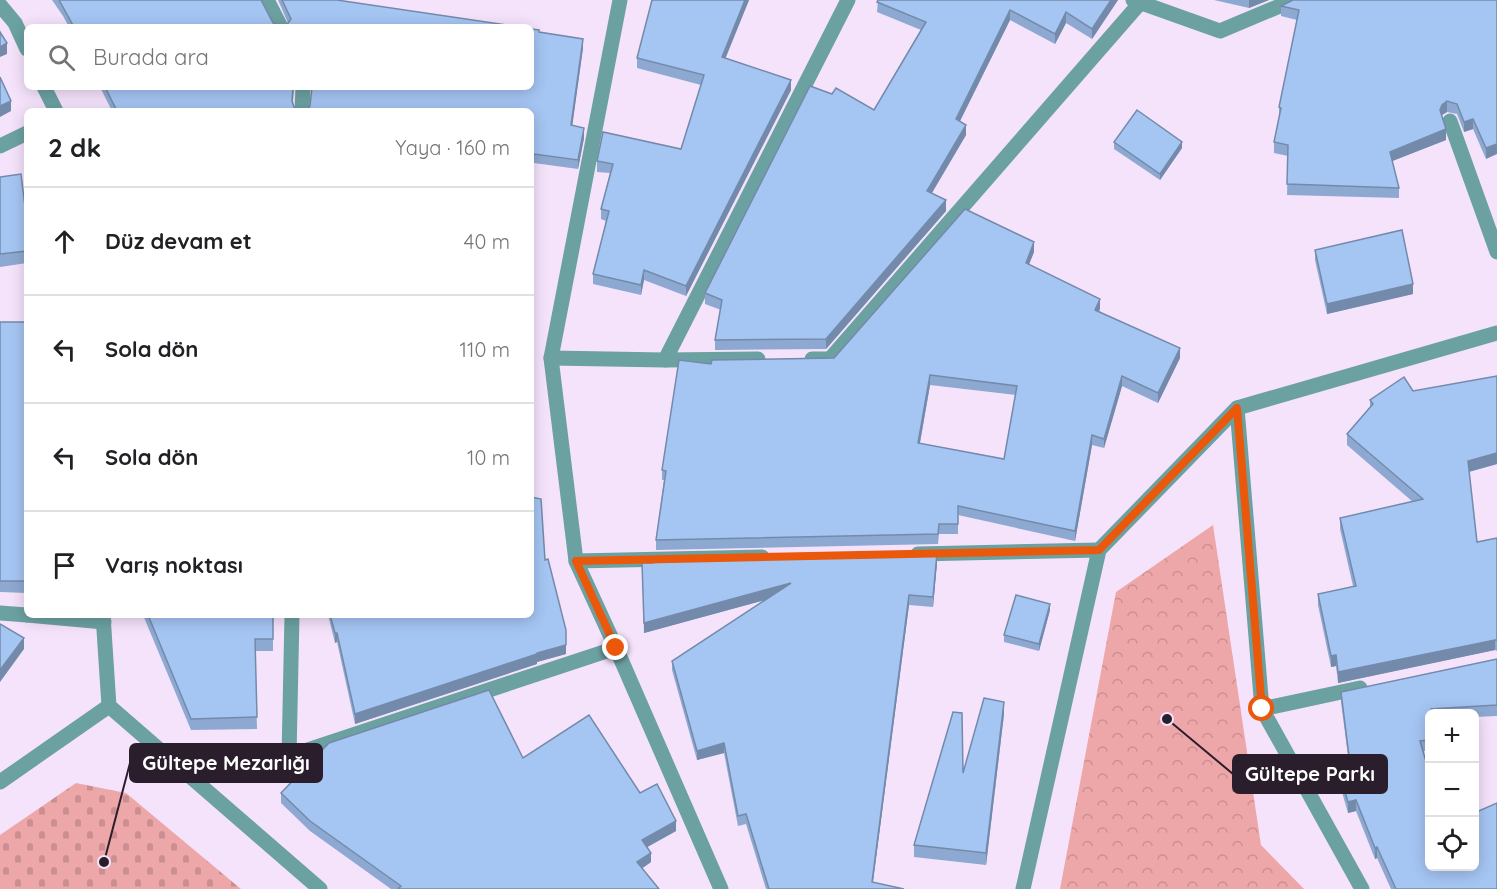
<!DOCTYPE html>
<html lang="tr">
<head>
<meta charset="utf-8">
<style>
	:root { --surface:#fff; --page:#f2f2f2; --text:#202124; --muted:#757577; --line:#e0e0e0 }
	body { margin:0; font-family:Quicksand,sans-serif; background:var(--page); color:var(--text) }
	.controls { position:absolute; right:18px; bottom:18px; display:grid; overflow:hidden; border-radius:9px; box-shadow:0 3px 15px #0003 }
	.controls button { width:54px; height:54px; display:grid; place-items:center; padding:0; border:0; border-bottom:2px solid var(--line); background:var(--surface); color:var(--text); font:30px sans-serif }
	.stop { position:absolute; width:18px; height:18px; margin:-14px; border:4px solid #ea580c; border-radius:50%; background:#fff }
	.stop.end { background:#ea580c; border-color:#fff; box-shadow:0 2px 6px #0008 }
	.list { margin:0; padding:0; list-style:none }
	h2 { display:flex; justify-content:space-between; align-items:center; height:78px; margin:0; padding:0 24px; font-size:26px }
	h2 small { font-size:20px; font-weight:400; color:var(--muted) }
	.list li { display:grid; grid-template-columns:39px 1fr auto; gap:18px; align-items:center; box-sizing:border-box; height:108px; padding:0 24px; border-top:2px solid var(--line) }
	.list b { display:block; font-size:22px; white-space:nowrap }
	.list em { font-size:20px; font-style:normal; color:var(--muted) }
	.icon { flex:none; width:33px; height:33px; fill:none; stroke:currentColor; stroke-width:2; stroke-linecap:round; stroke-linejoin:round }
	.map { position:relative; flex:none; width:1497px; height:889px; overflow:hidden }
	.search { position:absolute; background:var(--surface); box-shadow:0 3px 15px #0003; left:24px; top:24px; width:510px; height:66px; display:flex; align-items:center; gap:15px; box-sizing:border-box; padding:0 21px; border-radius:9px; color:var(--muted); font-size:22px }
	.panel { position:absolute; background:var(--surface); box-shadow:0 3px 15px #0003; left:24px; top:108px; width:510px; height:510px; border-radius:9px }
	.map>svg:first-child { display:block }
	.cemetery { fill:url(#cemetery-stones) }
	.park { fill:url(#park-crowns) }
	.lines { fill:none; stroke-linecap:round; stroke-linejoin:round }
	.minor { stroke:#6ca1a2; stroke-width:15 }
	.tertiary { stroke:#6ca1a2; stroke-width:15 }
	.wall { fill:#8ea9d1; fill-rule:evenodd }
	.shaded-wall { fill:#748aaa }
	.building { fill:#a5c5f3; stroke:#748aaa; stroke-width:1.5; fill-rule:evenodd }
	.route { stroke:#ea580c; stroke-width:8 }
	.leader { fill:none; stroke:#2a1e2d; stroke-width:2 }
	.callout-dot { fill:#2a1e2d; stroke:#f5e3fc; stroke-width:2 }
	.callout { fill:#2a1e2d; stroke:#2a1e2d; stroke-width:2 }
	.callout-label { font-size:20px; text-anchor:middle; font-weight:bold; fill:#fff }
</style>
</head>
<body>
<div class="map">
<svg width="1497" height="889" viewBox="0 0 1497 889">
	<defs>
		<pattern id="cemetery-stones" width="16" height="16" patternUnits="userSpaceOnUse" patternTransform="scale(1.5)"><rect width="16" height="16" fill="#eea7a8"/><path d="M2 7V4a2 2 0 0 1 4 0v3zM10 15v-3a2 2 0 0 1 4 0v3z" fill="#cc8f91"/></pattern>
		<pattern id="park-crowns" width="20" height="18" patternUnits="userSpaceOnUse" patternTransform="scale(1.5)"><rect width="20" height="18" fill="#eea7a8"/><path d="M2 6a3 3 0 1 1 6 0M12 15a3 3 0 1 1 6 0" fill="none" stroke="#cc8f91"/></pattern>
	</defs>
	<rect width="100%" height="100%" fill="#f5e3fc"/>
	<polygon class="cemetery" points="76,783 126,793 241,889 0,889 0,835"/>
	<polygon class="park" points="1213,525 1261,845 1304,889 1060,889 1116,592"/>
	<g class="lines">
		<g class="minor">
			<polyline points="267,0 281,27"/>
			<polyline points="1133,0 1220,31 1294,0"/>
			<polyline points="302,111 303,87"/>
			<polyline points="1450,121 1497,252"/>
			<polyline points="0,146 27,133"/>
			<polyline points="551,358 665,360 848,0"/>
			<polyline points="812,359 830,359 1140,3"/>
			<polyline points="665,360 758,359"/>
			<polyline points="918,554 1099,550"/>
			<polyline points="576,561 762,557"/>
			<polyline points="0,613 27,615"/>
			<polyline points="27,615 104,622"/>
			<polyline points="1360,688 1262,709 1362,889"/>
			<polyline points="289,756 616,648"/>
			<polyline points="181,769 289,756 292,615"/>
			<polyline points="0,782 109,706"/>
			<polyline points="1023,889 1099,550 1237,408 1497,333"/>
		</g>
		<g class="tertiary">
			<polyline points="620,0 551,358 576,561 616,648 721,889"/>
			<polyline points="0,5 15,23 27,49"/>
			<polyline points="44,87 56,111"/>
			<polyline points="1237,408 1262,709"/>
			<polyline points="103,615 109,706 320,889"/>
		</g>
	</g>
	<g class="wall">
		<polygon points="52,0 261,0 273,23 281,27 69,27 63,16"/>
		<polygon points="278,0 337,0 286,26 288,23"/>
		<polygon points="749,0 725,58 791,90 686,296 644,280 641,295 593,284 593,274 606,221 601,219 601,209 610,173 597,172 597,161 681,149 701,85 637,68 637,58"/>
		<polygon points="878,0 1118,0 1092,39 1066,23 1055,44 1010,20 960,121 966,135 932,193 946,211 826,349 715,350 715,340 721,310 705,304 705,293 874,110 921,30 877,12"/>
		<polygon points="1214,0 1269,0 1249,8"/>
		<polygon points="1497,0 1486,159 1473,129 1464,132 1457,114 1447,112 1442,115 1446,140 1392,161 1399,188 1399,198 1287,195 1288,156 1274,153 1274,142 1279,117 1279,107 1297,20 1281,16 1281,6"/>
		<polygon points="539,32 583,48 572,126 584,138 578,169 534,163 533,173 531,173 531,111 307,110"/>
		<polygon points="100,87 294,87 293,103 294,107 301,111 112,111"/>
		<polygon points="1114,142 1182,148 1160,180 1114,149"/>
		<polygon points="0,177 27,223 27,263 0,267"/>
		<polygon points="1315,250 1413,294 1327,314 1315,260"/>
		<path d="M1034,252L1029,264L1100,309L1099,311L1180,358L1158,403L1122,386L1104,448L1092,445L1075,541L958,515V534H939L938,544L656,550V540L664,480H662V470L711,364L834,358ZM930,385L1016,395L1004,459L920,443Z"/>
		<polygon points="0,322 27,322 27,593 0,592"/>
		<polygon points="1413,391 1497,464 1469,472 1477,542 1497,538 1497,651 1495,650 1338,683 1336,666 1331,667 1318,605 1318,594 1353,586 1340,529 1340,518 1413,502 1347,445 1347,434 1370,407 1370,400"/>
		<polygon points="545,560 566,654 537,662 537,664 355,724 337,642 335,643 328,615 531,615"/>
		<polygon points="642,563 937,563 933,607 909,605 873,882 904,889 766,889 746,824 738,826 724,753 697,760 672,670 672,661 765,600 644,633"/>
		<polygon points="1050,610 1039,651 1004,642 1004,635"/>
		<polygon points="143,615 273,615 273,651 255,651 257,729 191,730"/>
		<polygon points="1497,659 1497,716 1474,717 1474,714 1430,714 1430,751 1423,751 1430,867 1497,889 1391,889 1377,858 1375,859 1356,811 1348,813 1338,778 1338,768 1349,764 1341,702 1341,692"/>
		<polygon points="1004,714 986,865 914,857 914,845"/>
		<polygon points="523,758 640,793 676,831 647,847 651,862 642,868 659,889 391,889 310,831 281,803 281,793"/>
	</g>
	<g class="shaded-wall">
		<polygon points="745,0 749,0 722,67 722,57"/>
		<polygon points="1111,0 1118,0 1092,39 1092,29"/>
		<polygon points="1249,0 1269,0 1249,8"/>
		<polygon points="1010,10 1010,20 956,129 956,119"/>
		<polygon points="1066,12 1066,23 1055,44 1055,34"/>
		<polygon points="583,39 583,48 571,135 571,125"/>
		<polygon points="7,43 7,54 0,57 0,47"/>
		<polygon points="791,80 791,90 686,296 686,286"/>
		<polygon points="11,101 11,111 0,117 0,106"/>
		<polygon points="1447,101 1447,112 1442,115 1440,110 1442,105"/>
		<polygon points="1473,119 1473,129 1464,132 1464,122"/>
		<polygon points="966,125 966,135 927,201 927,191"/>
		<polygon points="584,128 584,138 578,169 578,160"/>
		<polygon points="1446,129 1446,140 1390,162 1390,152"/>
		<polygon points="1182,142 1182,148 1160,180 1160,174"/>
		<polygon points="1497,144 1497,154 1486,159 1486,148"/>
		<polygon points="946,200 946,211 826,349 826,339"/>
		<polygon points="1034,242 1034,252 1026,272 1026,263"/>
		<polygon points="644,270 644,280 641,295 641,285"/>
		<polygon points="1413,284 1413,294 1327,314 1327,304"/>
		<polygon points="1100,299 1100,309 1095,319 1095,310"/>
		<polygon points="1180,348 1180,358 1158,403 1158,393"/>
		<polygon points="930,375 930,385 918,453 918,443"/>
		<polygon points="1122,376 1122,386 1104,448 1104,439"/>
		<polygon points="1092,435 1092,445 1075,541 1075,531"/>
		<polygon points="1497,453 1497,464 1468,472 1468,461"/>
		<polygon points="937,553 937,563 933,607 933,597"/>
		<polygon points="791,583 791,593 644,633 644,623"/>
		<polygon points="909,595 909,605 872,889 872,882"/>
		<polygon points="1050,604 1050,610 1039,651 1039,644"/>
		<polygon points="335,633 337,633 337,642 335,643"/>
		<polygon points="24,638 24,649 0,682 0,670"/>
		<polygon points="1495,640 1495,650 1338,683 1338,672"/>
		<polygon points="566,645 566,654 537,662 537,664 355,724 355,714 537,653"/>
		<polygon points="1336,655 1336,666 1331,667 1331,656"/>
		<polygon points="1004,702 1004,714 986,865 986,853"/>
		<polygon points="724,743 724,753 697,760 697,751"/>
		<polygon points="1356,800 1356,811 1348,813 1348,802"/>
		<polygon points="676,821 676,831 642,850 642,840"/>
		<polygon points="1377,847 1377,858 1375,859 1375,848"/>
		<polygon points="651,853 651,862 637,872 637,862"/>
	</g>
	<g class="building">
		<polygon points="59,0 261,0 273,23 281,27 74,27"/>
		<polygon points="282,0 337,0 520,27 282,27 286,26 291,19"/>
		<polygon points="652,0 745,0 722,57 791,80 686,286 644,270 641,285 593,274 609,211 601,209 613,164 597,161 603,132 681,149 704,75 637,58"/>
		<polygon points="878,0 1111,0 1092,29 1066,12 1055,34 1010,10 956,119 966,125 927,191 946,200 826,339 715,340 722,300 705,293 810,86 832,94 836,88 874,110 926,22 877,2"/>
		<polygon points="1293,0 1497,0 1497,144 1486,148 1473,119 1464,122 1457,104 1447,101 1442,105 1440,110 1446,129 1390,152 1399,188 1287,184 1288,145 1274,142 1281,108 1279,107 1299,10 1281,6"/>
		<polygon points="531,29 539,30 539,32 583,39 571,125 584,128 578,160 534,154 533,163 531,163 531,111 302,111 307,110 310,106 312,87 531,87"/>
		<polygon points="0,32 7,43 0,47"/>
		<polygon points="0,77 11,101 0,106"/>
		<polygon points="105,87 293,87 292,101 294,107 301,111 117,111"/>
		<polygon points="1137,110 1182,142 1160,174 1114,142"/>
		<polygon points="21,174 27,223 27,251 0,254 0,177"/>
		<path d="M965,209L1034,242L1026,263L1100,299L1095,310L1180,348L1158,393L1122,376L1104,439L1092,435L1075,531L958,506V524H939L938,534L656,540L666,471L662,470L679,360L711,364L712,360L834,358ZM930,375L1017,386L1004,459L918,443Z"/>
		<polygon points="1402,230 1413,284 1327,304 1315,250"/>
		<rect x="0" y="322" width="27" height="259"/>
		<polygon points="1497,376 1497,453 1468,461 1477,542 1497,538 1497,640 1495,640 1338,672 1336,655 1331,656 1318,594 1356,586 1340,518 1423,499 1347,434 1373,404 1370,400 1404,377 1413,391"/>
		<polygon points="531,497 541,499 545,560 548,559 566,630 566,645 537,653 537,654 355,714 337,633 335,633 330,615 531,615"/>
		<polygon points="937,553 933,597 909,595 872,882 904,889 769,889 746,814 738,816 724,743 697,751 672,661 791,583 644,623 642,563 653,563 653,559"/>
		<polygon points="1016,595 1050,604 1039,644 1004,635"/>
		<polygon points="148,615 273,615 273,639 255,639 257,717 191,719"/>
		<polygon points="0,624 24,638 0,670"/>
		<polygon points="1497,659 1497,705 1431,709 1432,714 1430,714 1430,740 1420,741 1430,775 1430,867 1474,867 1474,813 1497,803 1497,889 1396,889 1377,847 1375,848 1356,800 1348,802 1338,768 1350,764 1341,692"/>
		<polygon points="489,690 523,758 589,715 640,793 657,784 676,821 642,840 651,853 637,862 659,889 398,889 401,886 310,821 281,793 329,743"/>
		<polygon points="984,698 1004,702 986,853 914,845 953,712 962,713 963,773"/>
	</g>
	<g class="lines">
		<polyline class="route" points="616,648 576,561 1099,550 1237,408 1262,709"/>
	</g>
	<path class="leader" d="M104 862L130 763M1167 719L1233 774"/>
	<g class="callout-dot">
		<circle cx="104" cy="862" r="6"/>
		<circle cx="1167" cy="719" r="6"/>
	</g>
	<g class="callout">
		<rect x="130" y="744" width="192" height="38" rx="6"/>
		<rect x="1233" y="755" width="154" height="38" rx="6"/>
	</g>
	<g class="callout-label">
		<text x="226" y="770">Gültepe Mezarlığı</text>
		<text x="1310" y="781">Gültepe Parkı</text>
	</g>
</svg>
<div class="controls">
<button>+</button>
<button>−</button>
<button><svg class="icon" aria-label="locate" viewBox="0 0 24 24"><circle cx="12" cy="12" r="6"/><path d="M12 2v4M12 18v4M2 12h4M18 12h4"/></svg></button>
</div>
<div class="stop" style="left:1262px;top:709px"></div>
<div class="stop end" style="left:616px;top:648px"></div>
<div class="search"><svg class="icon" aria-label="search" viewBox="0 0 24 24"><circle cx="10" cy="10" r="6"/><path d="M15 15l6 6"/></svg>Burada ara</div>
<section class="panel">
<h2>2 dk<small>Yaya · 160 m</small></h2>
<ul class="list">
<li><svg class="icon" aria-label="ahead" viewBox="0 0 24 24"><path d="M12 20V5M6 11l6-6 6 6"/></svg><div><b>Düz devam et</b></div><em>40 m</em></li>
<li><svg class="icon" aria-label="left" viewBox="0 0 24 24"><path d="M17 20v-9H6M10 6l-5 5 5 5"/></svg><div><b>Sola dön</b></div><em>110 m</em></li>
<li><svg class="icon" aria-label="left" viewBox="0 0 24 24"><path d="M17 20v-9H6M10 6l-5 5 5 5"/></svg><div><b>Sola dön</b></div><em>10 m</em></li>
<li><svg class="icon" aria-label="arrive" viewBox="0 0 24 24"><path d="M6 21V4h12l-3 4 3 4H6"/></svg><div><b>Varış noktası</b></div></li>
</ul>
</section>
</div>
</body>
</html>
